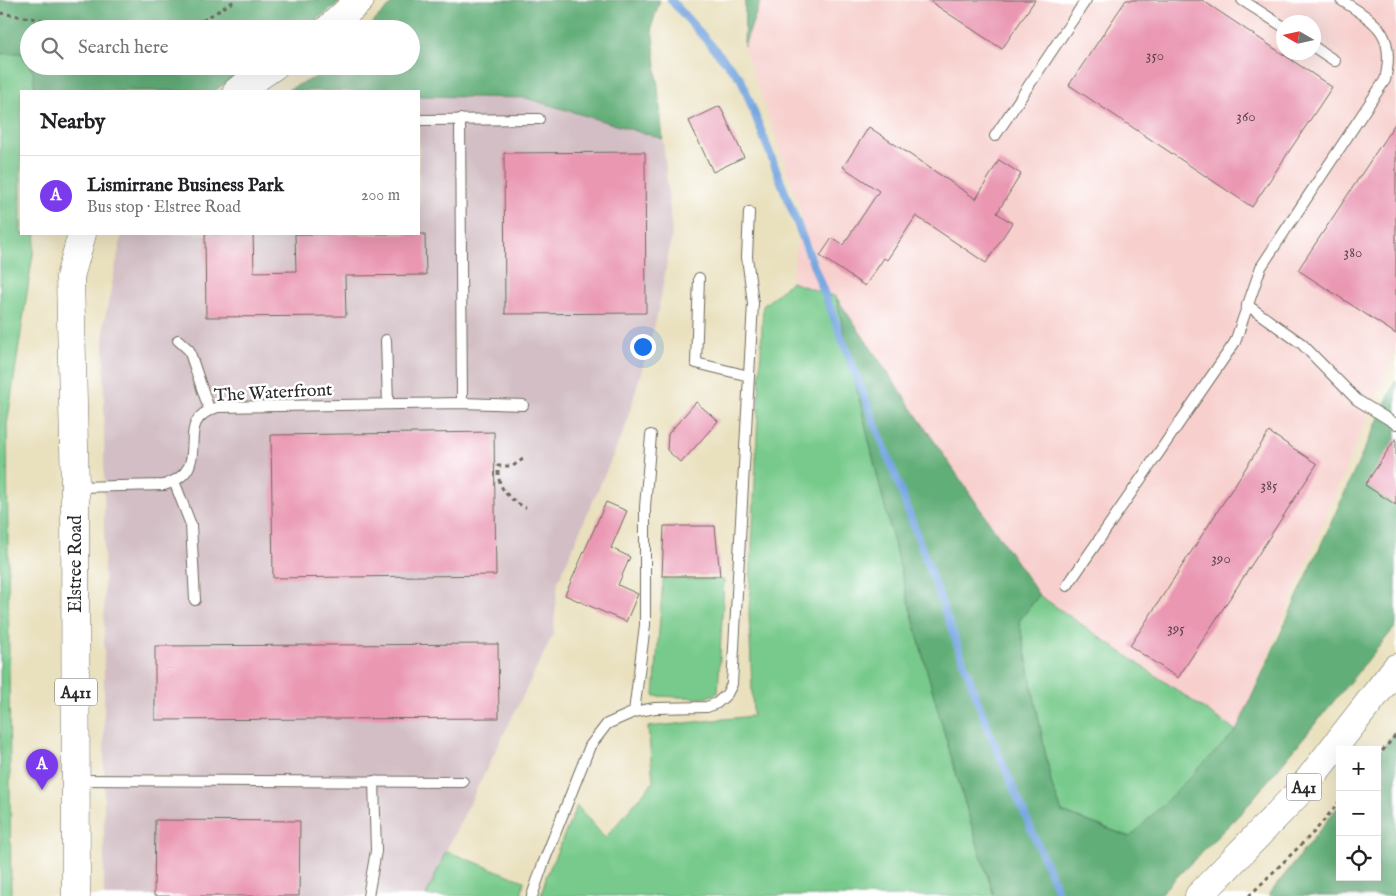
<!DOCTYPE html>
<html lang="en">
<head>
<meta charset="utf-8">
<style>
	:root { --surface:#fff; --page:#f6f6f6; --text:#202124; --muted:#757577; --line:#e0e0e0; --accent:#7c3aed }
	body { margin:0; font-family:"IM FELL English",serif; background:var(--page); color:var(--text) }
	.controls { position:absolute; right:15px; bottom:15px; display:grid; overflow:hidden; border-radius:0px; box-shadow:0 5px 20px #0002 }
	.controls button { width:45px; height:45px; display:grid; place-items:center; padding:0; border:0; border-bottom:1px solid var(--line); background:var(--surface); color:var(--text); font:25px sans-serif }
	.compass { position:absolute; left:1276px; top:15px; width:45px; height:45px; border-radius:50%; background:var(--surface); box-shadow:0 5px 20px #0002; rotate:279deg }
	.you { position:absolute; left:642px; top:346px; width:18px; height:18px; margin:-12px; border:4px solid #fff; border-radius:50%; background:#1a73e8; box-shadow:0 0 0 8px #1a73e833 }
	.badge { display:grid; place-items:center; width:32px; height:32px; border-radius:50%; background:var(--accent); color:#fff; font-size:16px; font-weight:700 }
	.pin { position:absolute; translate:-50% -41px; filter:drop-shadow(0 1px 2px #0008) }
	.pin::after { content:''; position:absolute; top:26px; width:18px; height:15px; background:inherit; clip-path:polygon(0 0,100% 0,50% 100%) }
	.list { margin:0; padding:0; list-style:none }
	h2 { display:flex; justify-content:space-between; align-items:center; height:65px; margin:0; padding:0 20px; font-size:21px }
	h2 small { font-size:16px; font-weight:400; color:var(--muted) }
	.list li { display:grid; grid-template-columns:32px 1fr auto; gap:15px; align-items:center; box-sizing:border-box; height:80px; padding:0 20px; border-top:1px solid var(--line) }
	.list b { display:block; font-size:19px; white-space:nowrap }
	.list p { margin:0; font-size:16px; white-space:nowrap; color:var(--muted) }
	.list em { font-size:16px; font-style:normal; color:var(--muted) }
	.icon { flex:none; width:28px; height:28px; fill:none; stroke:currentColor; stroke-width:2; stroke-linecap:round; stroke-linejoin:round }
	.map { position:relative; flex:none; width:1396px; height:896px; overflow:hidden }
	.search { position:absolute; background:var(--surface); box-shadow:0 5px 20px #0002; left:20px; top:20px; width:400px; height:55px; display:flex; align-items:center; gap:12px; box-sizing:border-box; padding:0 18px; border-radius:28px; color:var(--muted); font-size:19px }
	.panel { position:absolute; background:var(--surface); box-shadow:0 5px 20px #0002; left:20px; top:90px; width:400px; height:145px; border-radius:0px }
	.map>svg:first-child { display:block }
	.built { fill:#f7d0ce; fill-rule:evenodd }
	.industrial { fill:#d2bec4 }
	.green { fill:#78ca8c; stroke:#527a5c }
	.forest { fill:#62ae78; stroke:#466c52 }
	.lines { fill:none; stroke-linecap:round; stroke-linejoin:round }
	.stream { stroke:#74a5df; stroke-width:8 }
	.building { fill:#ea97b2 }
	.lane-casing { stroke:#6e6a5e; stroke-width:12 }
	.primary-casing { stroke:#6e6a5e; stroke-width:29 }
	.highway-casing { stroke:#6e6a5e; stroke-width:29 }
	.path { stroke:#6e6a5e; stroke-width:3; stroke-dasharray:4 4; stroke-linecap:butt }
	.lane { stroke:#fff; stroke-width:10 }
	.primary { stroke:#fff; stroke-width:28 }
	.highway { stroke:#fff; stroke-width:28 }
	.labels { text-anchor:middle; stroke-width:5; stroke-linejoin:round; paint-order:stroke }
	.number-label { font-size:15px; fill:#5b464d }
	.shield { fill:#fff; stroke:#6b6b6b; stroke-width:1 }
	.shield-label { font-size:16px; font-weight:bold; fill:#2b2b2b }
	.street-label { font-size:18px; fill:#2b2b2b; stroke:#fff }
</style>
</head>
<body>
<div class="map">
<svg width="1396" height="896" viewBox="0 0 1396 896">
	<rect width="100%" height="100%" fill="#fff"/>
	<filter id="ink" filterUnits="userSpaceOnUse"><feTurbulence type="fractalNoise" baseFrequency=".02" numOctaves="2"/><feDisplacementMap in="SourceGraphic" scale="10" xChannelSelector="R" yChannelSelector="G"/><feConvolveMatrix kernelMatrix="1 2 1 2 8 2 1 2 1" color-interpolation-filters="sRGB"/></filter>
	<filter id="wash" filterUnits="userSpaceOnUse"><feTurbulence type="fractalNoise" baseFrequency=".0096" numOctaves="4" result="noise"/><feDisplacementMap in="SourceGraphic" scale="20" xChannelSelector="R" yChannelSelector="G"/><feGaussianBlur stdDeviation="1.12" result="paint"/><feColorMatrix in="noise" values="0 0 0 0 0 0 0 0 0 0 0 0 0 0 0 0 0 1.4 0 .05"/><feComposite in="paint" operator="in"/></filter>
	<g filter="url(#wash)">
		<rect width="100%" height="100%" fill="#e9e0bd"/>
		<path class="built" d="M761,0H1396V349L1236,731L1039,595L836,297L791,282L802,214L744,47ZM1284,22H1314V52H1284Z"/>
		<polygon class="industrial" points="419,96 526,98 663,139 672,235 658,313 625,428 558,581 553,635 446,851 426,896 104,896 104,323 122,234 419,234"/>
		<g class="green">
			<polygon points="0,0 303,29 29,29 29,66 250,66 214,91 21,91 21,234 36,234 7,425 11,896 0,896"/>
			<path d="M791,282L836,297C881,498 930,700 994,896H541L546,877L577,806L605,838L653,782L648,727L753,716L749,612L763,306Z"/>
			<polygon points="663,579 724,580 718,693 704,698 654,696"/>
			<polygon points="1039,595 1236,731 1131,837 1062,812 1052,786 1019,621"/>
			<polygon points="446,851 524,881 521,896 426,896"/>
		</g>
		<g class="forest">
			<polygon points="0,0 344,0 303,29 29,29 29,65 21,53 0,54"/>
			<polygon points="396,0 660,0 652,25 663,139 526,98 419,96 419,91 285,91 314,78 326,66 411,66 411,29 366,29"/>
			<polygon points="745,0 761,0 744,46"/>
			<polygon points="30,66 250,66 214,91 35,91 33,72"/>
			<path d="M836,297L1039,595L1019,621L1052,786L1062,812L1130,837L1236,731L1396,380V626L1242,812L1158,896H994C930,700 881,498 836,297Z"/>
			<polygon points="1396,731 1396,896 1268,896 1340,804 1340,877 1377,877 1377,755"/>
		</g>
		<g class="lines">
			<polyline class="stream" points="671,0 741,79 895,475 990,734 1060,896"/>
		</g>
		<g id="blocks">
			<g class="building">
				<polygon points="928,0 1035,0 1002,49"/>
				<polygon points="1126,0 1202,0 1332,87 1252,207 1069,85"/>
				<polygon points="720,106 744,157 713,172 689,121"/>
				<polygon points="1396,122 1396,334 1298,270"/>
				<polygon points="869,127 976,199 999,160 1021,174 997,213 1012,223 986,263 916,216 887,260 884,258 865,286 820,256 832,238 843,245 879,191 843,167"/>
				<polygon points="645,152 646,313 505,314 504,153"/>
				<polygon points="205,234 253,234 254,272 296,271 295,234 425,234 426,275 345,276 346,316 206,317"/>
				<polygon points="696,402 718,421 681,463 667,450 668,434"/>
				<polygon points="494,432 496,575 273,578 271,435"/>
				<polygon points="1269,432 1317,464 1178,678 1130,646"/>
				<polygon points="1396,438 1396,505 1365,485"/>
				<polygon points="606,502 627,511 611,548 630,557 618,585 638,594 626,622 565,595"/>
				<polygon points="664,526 715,526 720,576 662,576"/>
				<polygon points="498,644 499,718 155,720 155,646"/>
				<polygon points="155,820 300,821 299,896 154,896"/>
			</g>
		</g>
	</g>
	<g filter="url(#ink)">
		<use href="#blocks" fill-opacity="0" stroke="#6e6a5e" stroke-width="1"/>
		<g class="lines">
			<g class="lane-casing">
				<g id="lane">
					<polyline points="1242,0 1284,27"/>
					<polyline points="1314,47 1335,61"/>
					<polyline points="460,119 462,403"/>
					<polyline points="419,120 539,119"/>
					<polyline points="995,136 1086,0"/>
					<polyline points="699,278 696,363 749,376"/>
					<polyline points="1247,305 1302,344 1357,400 1396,424"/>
					<polyline points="178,340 189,350 209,409"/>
					<polyline points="386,340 388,404"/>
					<polyline points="174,481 191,525 195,600"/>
					<path d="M77,487L164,485C219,467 167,422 218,407L462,403L523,405"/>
					<path d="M1067,586L1235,342L1261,267L1385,80C1396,33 1377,23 1341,0"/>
					<polyline points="634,712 645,625 645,507 651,435"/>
					<polyline points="77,780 463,782"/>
					<polyline points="368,896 376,851 374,781"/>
					<polyline points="532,896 543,864 590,746 607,724 634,712 655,708 707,707 717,703 727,694 732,684 753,303 747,257 749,212"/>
				</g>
			</g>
			<g class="primary-casing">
				<g id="primary">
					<polyline points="328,29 360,0"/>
					<polyline points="237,91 274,66"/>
					<polyline points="76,896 75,487 70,277 82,234"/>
				</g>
			</g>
			<g class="highway-casing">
				<polyline id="highway" points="1199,896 1300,791 1396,668"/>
			</g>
			<g class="path">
				<polyline points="0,13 99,29"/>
				<polyline points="189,29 236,0"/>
				<path d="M523,459L513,466H498C497,489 508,498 526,508"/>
				<polyline points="1377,757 1396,735"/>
				<polyline points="1249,896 1315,831 1340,801"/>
			</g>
			<use href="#lane" class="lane"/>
			<use href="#primary" class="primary"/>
			<use href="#highway" class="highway"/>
		</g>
	</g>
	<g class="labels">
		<g class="number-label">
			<text x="1155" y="60">350</text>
			<text x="1246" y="121">360</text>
			<text x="1353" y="257">380</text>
			<text x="1269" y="490">385</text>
			<text x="1221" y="563">390</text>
			<text x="1176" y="633">395</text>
		</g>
		<g class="shield">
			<rect x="55" y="678.5" width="42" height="27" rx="4"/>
			<rect x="1286.5" y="773.5" width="35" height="27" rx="4"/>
		</g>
		<g class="shield-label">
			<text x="76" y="698">A411</text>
			<text x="1304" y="793">A41</text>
		</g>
		<g class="street-label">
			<text transform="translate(273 392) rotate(-3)" y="6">The Waterfront</text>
			<text transform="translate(75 564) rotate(-90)" y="6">Elstree Road</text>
		</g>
	</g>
</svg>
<div class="controls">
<button>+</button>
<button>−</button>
<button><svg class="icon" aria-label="locate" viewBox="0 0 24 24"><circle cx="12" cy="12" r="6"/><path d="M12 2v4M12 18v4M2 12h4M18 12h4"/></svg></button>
</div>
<svg class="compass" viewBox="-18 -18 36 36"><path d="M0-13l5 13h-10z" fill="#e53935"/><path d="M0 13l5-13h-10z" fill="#757577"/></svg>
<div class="you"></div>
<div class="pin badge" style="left:42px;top:790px">A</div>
<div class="search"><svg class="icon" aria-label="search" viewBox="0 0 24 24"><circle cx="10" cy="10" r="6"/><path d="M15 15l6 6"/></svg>Search here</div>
<section class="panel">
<h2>Nearby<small></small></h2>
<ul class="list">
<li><span class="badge">A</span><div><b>Lismirrane Business Park</b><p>Bus stop · Elstree Road</p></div><em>200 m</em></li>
</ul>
</section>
</div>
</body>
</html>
